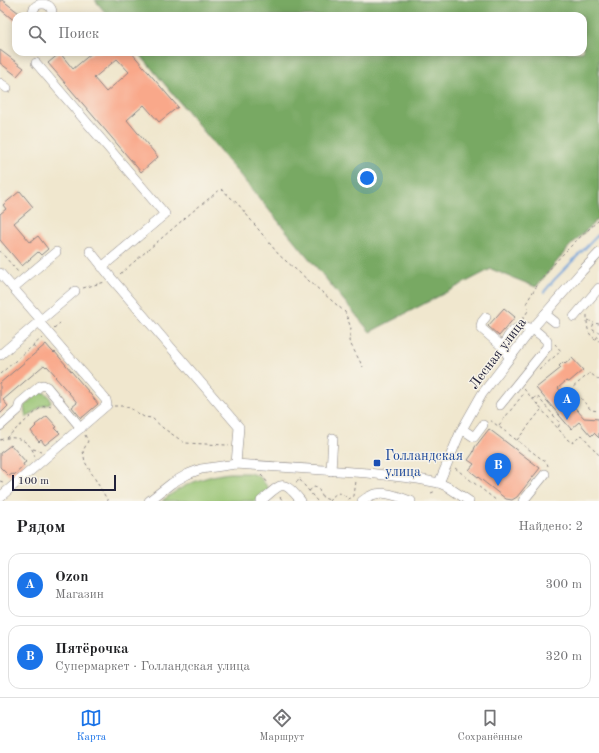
<!DOCTYPE html>
<html lang="ru">
<head>
<meta charset="utf-8">
<style>
	:root { --surface:#fff; --page:#f6f6f6; --text:#202124; --muted:#757577; --line:#e0e0e0; --accent:#1a73e8 }
	body { margin:0; font-family:"Old Standard TT",serif; background:var(--page); color:var(--text) }
	.scale { position:absolute; left:12px; bottom:10px; width:104px; box-sizing:border-box; padding-left:4px; border:2px solid #22223b; border-top:0; font-size:11px; line-height:14px; white-space:nowrap; color:#22223b; -webkit-text-stroke:3px #f7f3e8; paint-order:stroke }
	.you { position:absolute; left:367px; top:178px; width:14px; height:14px; margin:-10px; border:3px solid #fff; border-radius:50%; background:#1a73e8; box-shadow:0 0 0 6px #1a73e833 }
	.badge { display:grid; place-items:center; width:26px; height:26px; border-radius:50%; background:var(--accent); color:#fff; font-size:13px; font-weight:700 }
	.pin { position:absolute; translate:-50% -33px; filter:drop-shadow(0 1px 2px #0008) }
	.pin::after { content:''; position:absolute; top:21px; width:14px; height:12px; background:inherit; clip-path:polygon(0 0,100% 0,50% 100%) }
	.list { margin:0; padding:0; list-style:none }
	h2 { display:flex; justify-content:space-between; align-items:center; height:52px; margin:0; padding:0 16px; font-size:17px }
	h2 small { font-size:13px; font-weight:400; color:var(--muted) }
	.list li { display:grid; grid-template-columns:26px 1fr auto; gap:12px; align-items:center; box-sizing:border-box; height:64px; margin:0 8px 8px; padding:0 8px; border:1px solid var(--line); border-radius:12px }
	.list b { display:block; font-size:15px; white-space:nowrap }
	.list p { margin:0; font-size:13px; white-space:nowrap; color:var(--muted) }
	.list em { font-size:13px; font-style:normal; color:var(--muted) }
	.icon { flex:none; width:22px; height:22px; fill:none; stroke:currentColor; stroke-width:2; stroke-linecap:round; stroke-linejoin:round }
	.map { position:relative; flex:none; width:599px; height:501px; overflow:hidden }
	.search { position:absolute; background:var(--surface); box-shadow:0 2px 10px #0003; left:12px; right:12px; top:12px; height:44px; display:flex; align-items:center; gap:10px; box-sizing:border-box; padding:0 14px; border-radius:12px; color:var(--muted); font-size:15px }
	.sheet { height:196px; background:var(--surface) }
	nav { display:flex; justify-content:space-around; align-items:center; box-sizing:border-box; height:56px; border-top:1px solid var(--line); background:var(--surface); font-size:11px; color:var(--muted) }
	nav a { display:grid; justify-items:center; gap:2px }
	nav .on { color:var(--accent) }
	.map>svg:first-child { display:block }
	.green { fill:#96c371; stroke:#5c7256 }
	.forest { fill:#78a963; stroke:#4d664f }
	.lines { fill:none; stroke-linecap:round; stroke-linejoin:round }
	.stream { stroke:#6ea0d9; stroke-width:2 }
	.building { fill:#f9a88a; fill-rule:evenodd }
	.minor-casing { stroke:#898484; stroke-width:10 }
	.path { stroke:#898484; stroke-width:1; stroke-dasharray:3 3; stroke-linecap:butt }
	.minor { stroke:#fff; stroke-width:9 }
	.transit-dot { fill:#1a4fb4; stroke:#f7f3e8; stroke-width:1.5 }
	.labels { text-anchor:middle; stroke-width:3; stroke-linejoin:round; paint-order:stroke }
	.street-label { font-size:14px; fill:#22223b; stroke:#f7f3e8 }
	.transit-label { font-size:14px; fill:#164399; stroke:#f7f3e8; text-anchor:start }
</style>
</head>
<body>
<div class="map">
<svg width="599" height="501" viewBox="0 0 599 501">
	<rect width="100%" height="100%" fill="#f7f3e8"/>
	<filter id="ink" filterUnits="userSpaceOnUse"><feTurbulence type="fractalNoise" baseFrequency=".025" numOctaves="2"/><feDisplacementMap in="SourceGraphic" scale="8" xChannelSelector="R" yChannelSelector="G"/><feConvolveMatrix kernelMatrix="1 2 1 2 8 2 1 2 1" color-interpolation-filters="sRGB"/></filter>
	<filter id="wash" filterUnits="userSpaceOnUse"><feTurbulence type="fractalNoise" baseFrequency=".012" numOctaves="4" result="noise"/><feDisplacementMap in="SourceGraphic" scale="16" xChannelSelector="R" yChannelSelector="G"/><feGaussianBlur stdDeviation="0.9" result="paint"/><feColorMatrix in="noise" values="0 0 0 0 0 0 0 0 0 0 0 0 0 0 0 0 0 1.4 0 .05"/><feComposite in="paint" operator="in"/></filter>
	<g filter="url(#wash)">
		<rect width="100%" height="100%" fill="#f0e7ce"/>
		<g class="green">
			<polygon points="42,392 45,393 49,396 51,401 50,404 42,406 26,418 24,406 37,394"/>
			<path d="M229,473H249L259,476L270,490L257,501H162C181,485 205,476 229,473Z"/>
		</g>
		<polygon class="forest" points="95,0 599,0 599,218 569,247 536,287 491,269 370,332 138,52 583,52 583,16 108,16"/>
		<g class="lines">
			<polyline class="stream" points="544,292 554,280 599,234"/>
		</g>
		<g id="blocks">
			<g class="building">
				<polygon points="0,0 2,0 23,16 16,16 16,22 0,9"/>
				<polygon points="0,50 24,68 17,76 0,63"/>
				<path d="M93,52H131L178,107L159,122L144,105L127,120L158,157L141,172L48,63L60,53L73,69ZM117,59L129,72L106,92L94,78Z"/>
				<polygon points="20,191 33,207 14,223 30,242 38,236 48,249 41,255 38,252 22,266 0,240 0,214 6,209 3,205"/>
				<polygon points="504,308 515,317 499,336 488,326"/>
				<polygon points="46,344 51,350 54,353 55,352 88,391 98,404 84,416 81,418 72,407 77,403 75,400 55,377 56,376 47,366 46,367 44,365 3,400 8,406 0,414 0,383"/>
				<polygon points="572,358 583,370 569,382 566,381 558,388 584,418 599,419 599,438 594,433 591,436 579,422 571,429 536,388 561,368 559,366 563,362 565,364"/>
				<polygon points="47,416 57,427 55,428 60,433 45,445 41,440 39,442 31,431 36,426 35,425"/>
				<polygon points="489,429 540,468 517,497 512,500 506,499 469,470 474,464 468,460 473,453 475,447"/>
				<polygon points="11,445 26,462 23,464 24,466 14,475 12,474 9,476 0,467 0,453"/>
			</g>
		</g>
	</g>
	<g filter="url(#ink)">
		<use href="#blocks" fill-opacity="0" stroke="#898484" stroke-width="1"/>
		<g class="lines">
			<g class="minor-casing">
				<g id="minor">
					<path d="M34,16C28,0 57,0 51,16"/>
					<polyline points="36,63 165,214 102,267"/>
					<polyline points="0,83 7,88"/>
					<polyline points="90,251 113,280 239,427 236,464"/>
					<polyline points="0,273 41,320"/>
					<polyline points="13,288 56,252"/>
					<polyline points="545,314 555,322"/>
					<polyline points="486,317 482,322 481,326 482,329 505,349"/>
					<polyline points="574,317 599,288"/>
					<polyline points="0,355 75,291"/>
					<path d="M500,405L547,347V341C541,335 532,326 523,327C513,327 503,340 505,349C505,353 508,355 509,358"/>
					<polyline points="0,426 18,410 20,403 40,386 43,385 47,387 81,428"/>
					<polyline points="462,429 474,437 483,425"/>
					<polyline points="331,471 333,438"/>
					<polyline points="439,483 460,433 482,394 532,329 582,271 599,253"/>
					<polyline points="0,497 107,405 106,400 39,322"/>
					<polyline points="149,501 172,483 188,474 201,469 236,464 368,473 418,479 439,483 448,487 469,501"/>
					<path d="M261,501C282,483 282,478 301,501"/>
					<path d="M362,501C379,487 393,495 411,501"/>
					<polyline points="523,501 545,474"/>
				</g>
			</g>
			<g class="path">
				<polyline points="0,251 18,272"/>
				<polyline points="120,274 192,212 221,189 238,204 279,255 345,312 351,328 349,341 363,367"/>
				<polyline points="83,288 105,282"/>
				<path d="M587,315C587,328 587,336 599,341"/>
				<path d="M523,319L529,309L526,304C543,271 572,244 599,220"/>
				<polyline points="588,320 594,323"/>
				<polyline points="599,324 594,323 592,328 594,331 599,332"/>
				<polyline points="54,328 60,323"/>
				<polyline points="596,339 599,334"/>
				<polyline points="33,346 38,352"/>
				<polyline points="539,370 561,351 555,344"/>
				<polyline points="0,374 42,338"/>
				<polyline points="599,380 590,373 572,388 591,410 599,411"/>
				<polyline points="524,389 567,439 572,443 582,435 599,455"/>
				<polyline points="533,399 537,396 560,423 558,428"/>
				<polyline points="114,406 122,406 130,408 144,417 152,418 163,428 185,443 226,445 229,446"/>
				<polyline points="490,420 547,463 548,466"/>
				<polyline points="499,425 525,392"/>
				<polyline points="85,435 88,441 83,451 85,462 108,501"/>
				<polyline points="6,438 39,409 46,405 52,406"/>
				<path d="M0,440C15,434 31,440 35,457"/>
				<polyline points="517,440 541,410"/>
				<polyline points="33,449 41,451"/>
				<polyline points="455,468 497,501"/>
				<polyline points="261,475 269,484"/>
				<polyline points="300,480 317,501"/>
				<polyline points="0,481 3,482"/>
				<polyline points="296,482 300,480 300,478"/>
				<polyline points="309,491 314,487 318,488 323,498 330,500"/>
				<polyline points="431,493 436,491"/>
				<polyline points="280,497 283,501"/>
				<path d="M329,501C336,492 340,490 348,499L351,498L354,496L356,481"/>
			</g>
			<use href="#minor" class="minor"/>
		</g>
	</g>
	<rect class="transit-dot" x="373" y="459" width="8" height="8" rx="2"/>
	<g class="labels">
		<g class="street-label">
			<text transform="translate(497 353) rotate(-53)" y="5">Лесная улица</text>
		</g>
		<g class="transit-label">
			<text x="385" y="460">Голландская<tspan x="385" dy="16">улица</tspan></text>
		</g>
	</g>
</svg>
<div class="scale">100 m</div>
<div class="you"></div>
<div class="pin badge" style="left:567px;top:420px">A</div>
<div class="pin badge" style="left:498px;top:486px">B</div>
<div class="search"><svg class="icon" aria-label="search" viewBox="0 0 24 24"><circle cx="10" cy="10" r="6"/><path d="M15 15l6 6"/></svg>Поиск</div>
</div>
<section class="sheet">
<h2>Рядом<small>Найдено: 2</small></h2>
<ul class="list">
<li><span class="badge">A</span><div><b>Ozon</b><p>Магазин</p></div><em>300 m</em></li>
<li><span class="badge">B</span><div><b>Пятёрочка</b><p>Супермаркет · Голландская улица</p></div><em>320 m</em></li>
</ul>
</section>
<nav>
<a class="on"><svg class="icon" aria-label="map" viewBox="0 0 24 24"><path d="M3 6l6-2 6 2 6-2v14l-6 2-6-2-6 2zM9 4v14M15 6v14"/></svg>Карта</a>
<a><svg class="icon" aria-label="directions" viewBox="0 0 24 24"><path d="M12 3l9 9-9 9-9-9zM9 14v-3h6M13 9l2 2-2 2"/></svg>Маршрут</a>
<a><svg class="icon" aria-label="saved" viewBox="0 0 24 24"><path d="M7 4h10v16l-5-4-5 4z"/></svg>Сохранённые</a>
</nav>
</body>
</html>
